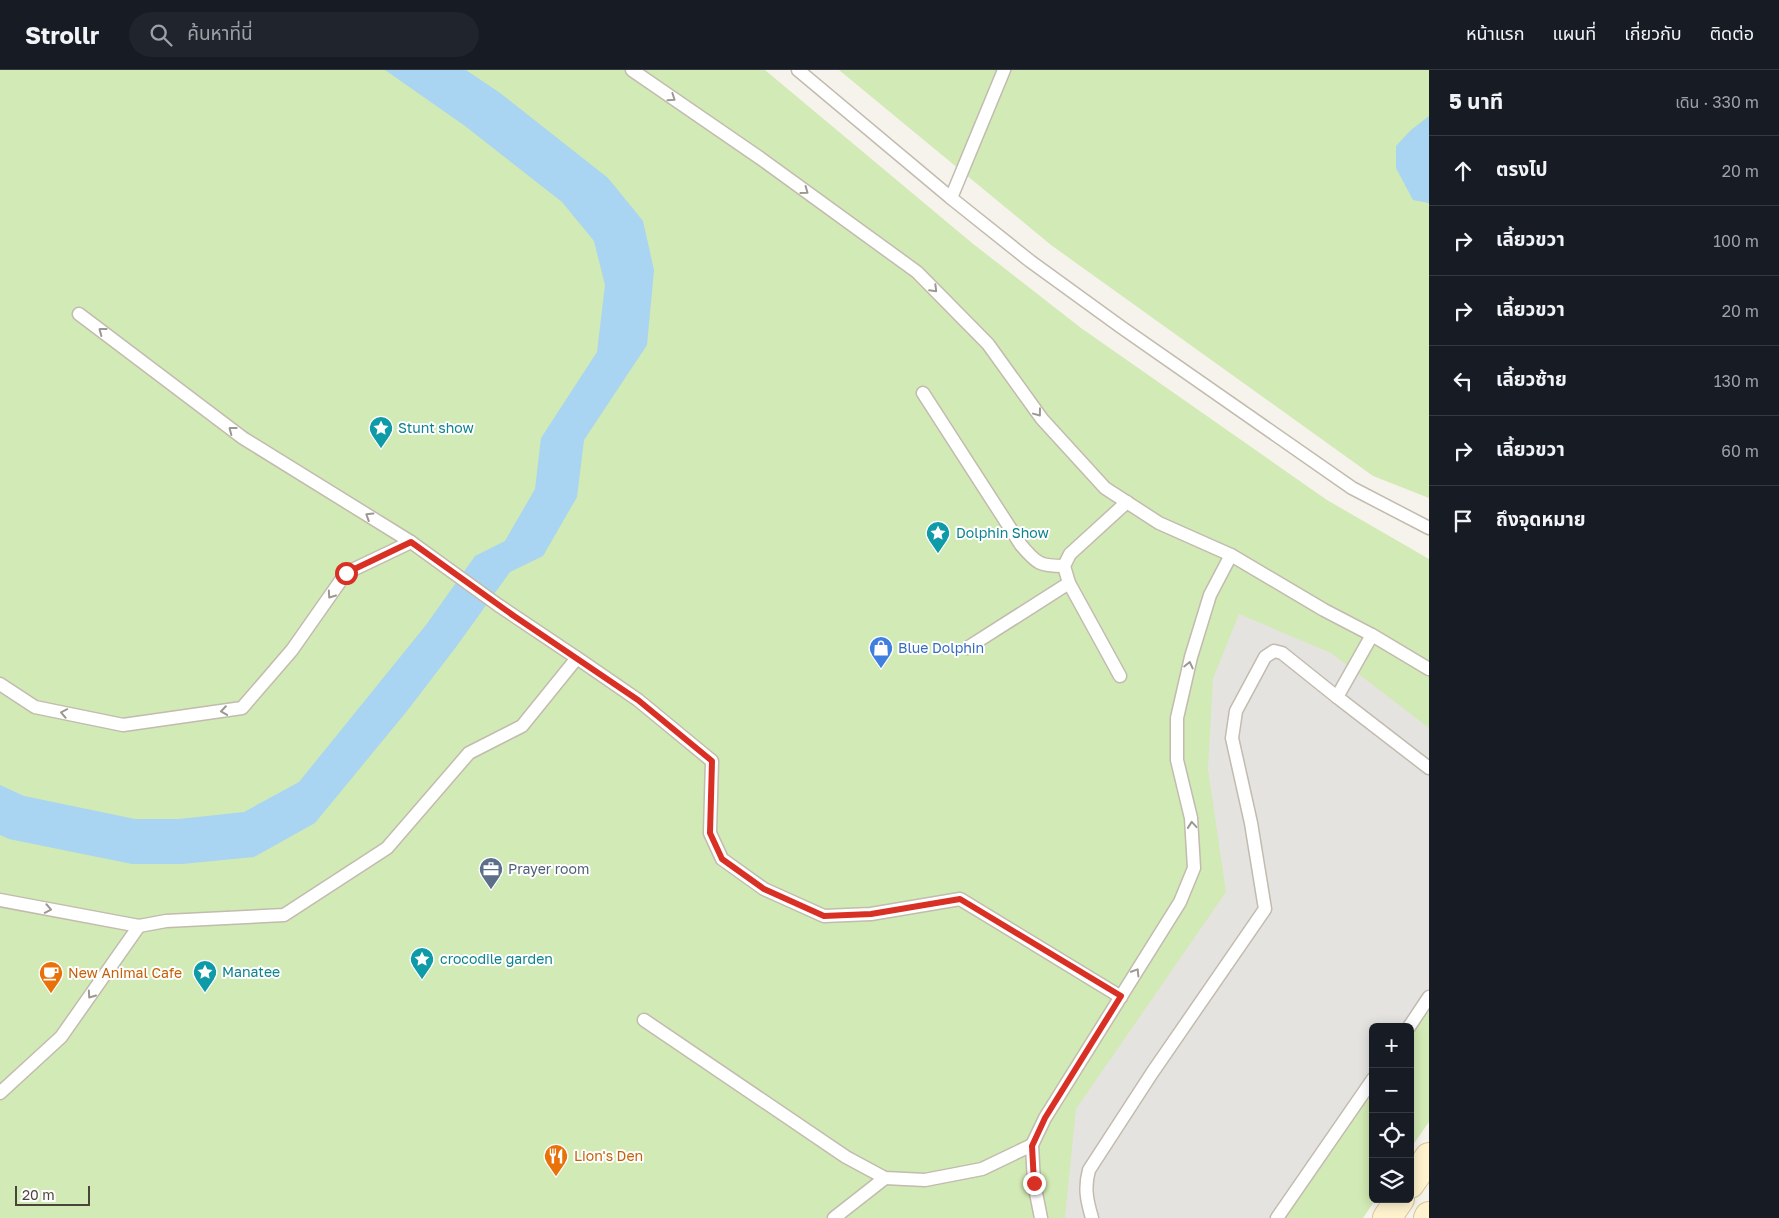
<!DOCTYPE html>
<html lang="th">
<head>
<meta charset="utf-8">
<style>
	:root { --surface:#171b24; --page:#20242c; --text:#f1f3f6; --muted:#9ea1a6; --line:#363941 }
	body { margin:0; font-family:"Golos Text","Noto Sans Thai",sans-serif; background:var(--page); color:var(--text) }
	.controls { position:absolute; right:15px; bottom:15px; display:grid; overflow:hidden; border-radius:8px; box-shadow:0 2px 12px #0003 }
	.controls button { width:45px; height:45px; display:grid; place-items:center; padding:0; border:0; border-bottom:1px solid var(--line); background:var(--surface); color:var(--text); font:25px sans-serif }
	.scale { position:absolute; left:15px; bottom:12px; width:75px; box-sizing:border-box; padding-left:5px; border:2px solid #4b4439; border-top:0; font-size:14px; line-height:18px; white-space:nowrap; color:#4b4439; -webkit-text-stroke:4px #fff; paint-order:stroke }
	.stop { position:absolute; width:15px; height:15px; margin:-11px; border:4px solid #d93025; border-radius:50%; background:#fff }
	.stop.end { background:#d93025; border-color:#fff; box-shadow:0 1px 5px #0008 }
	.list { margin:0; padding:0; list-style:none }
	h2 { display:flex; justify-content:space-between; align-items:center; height:65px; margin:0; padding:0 20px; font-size:21px }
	h2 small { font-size:16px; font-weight:400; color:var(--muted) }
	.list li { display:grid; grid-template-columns:32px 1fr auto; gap:15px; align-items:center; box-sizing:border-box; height:70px; padding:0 20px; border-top:1px solid var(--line) }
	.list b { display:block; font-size:19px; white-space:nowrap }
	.list em { font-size:16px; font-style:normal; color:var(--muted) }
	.icon { flex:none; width:28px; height:28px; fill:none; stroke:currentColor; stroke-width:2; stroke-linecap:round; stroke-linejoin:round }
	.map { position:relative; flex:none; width:1429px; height:1148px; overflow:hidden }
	header { display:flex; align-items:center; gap:30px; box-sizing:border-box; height:70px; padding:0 25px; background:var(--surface); border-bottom:1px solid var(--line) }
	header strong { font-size:24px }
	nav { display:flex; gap:28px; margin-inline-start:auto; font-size:18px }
	.search { width:350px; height:45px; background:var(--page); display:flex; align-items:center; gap:12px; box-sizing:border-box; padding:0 18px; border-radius:28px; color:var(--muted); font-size:19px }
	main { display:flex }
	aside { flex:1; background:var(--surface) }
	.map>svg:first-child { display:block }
	.green { fill:#d2eab5 }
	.parking { fill:#e5e3e0 }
	.water { fill:#a9d4f2 }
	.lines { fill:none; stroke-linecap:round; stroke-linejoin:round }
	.lane-casing { stroke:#c2bbae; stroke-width:15 }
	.secondary-casing { stroke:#d6c79b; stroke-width:30 }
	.lane { stroke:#fff; stroke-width:12 }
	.secondary { stroke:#fff3cd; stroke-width:28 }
	.oneway { stroke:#9c9892 }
	.route { stroke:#d93025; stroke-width:6 }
	.labels { text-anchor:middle; stroke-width:4; stroke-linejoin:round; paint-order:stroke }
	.culture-label { font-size:14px; fill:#0d838f; stroke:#fff; text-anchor:start }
	.shop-label { font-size:14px; fill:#366cbe; stroke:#fff; text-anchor:start }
	.service-label { font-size:14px; fill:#4e5e75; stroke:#fff; text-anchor:start }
	.food-label { font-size:14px; fill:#c56008; stroke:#fff; text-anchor:start }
</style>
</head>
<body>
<header>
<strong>Strollr</strong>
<div class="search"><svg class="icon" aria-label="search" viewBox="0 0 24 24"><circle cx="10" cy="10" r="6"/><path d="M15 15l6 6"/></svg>ค้นหาที่นี่</div>
<nav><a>หน้าแรก</a><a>แผนที่</a><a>เกี่ยวกับ</a><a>ติดต่อ</a></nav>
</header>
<main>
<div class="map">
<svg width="1429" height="1148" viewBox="0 0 1429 1148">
	<rect width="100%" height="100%" fill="#f6f3ec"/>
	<g class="green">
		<polygon points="0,0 765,0 972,173 1081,258 1327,430 1429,489 1429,1052 1410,1079 1410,957 1373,957 1373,1129 1376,1129 1363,1148 0,1148"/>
		<polygon points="839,0 1429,0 1429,428 1373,406 1051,175"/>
	</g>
	<polygon class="parking" points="1239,544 1331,583 1429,658 1429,933 1410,957 1373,957 1373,1016 1283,1148 1065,1148 1076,1039 1226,822 1208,699 1213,609"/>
	<g class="water">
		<polygon points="385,0 466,0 500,23 608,108 643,151 654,200 647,275 584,370 577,427 543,486 510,502 456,577 407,641 315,753 254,787 182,794 132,794 9,769 0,765 0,715 24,726 135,749 179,749 244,742 299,712 426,555 475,486 505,471 535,419 541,368 597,282 605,215 594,171 562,132 465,56"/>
		<polygon points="1429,46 1429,133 1413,130 1396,98 1396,76 1411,60"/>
	</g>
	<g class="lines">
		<g class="lane-casing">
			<g id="lane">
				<polyline points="632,0 760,88 917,202 988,274 1042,349 1105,418 1159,453 1231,485 1324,540 1372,565 1429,599"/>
				<polyline points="798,0 951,128 1030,191 1121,257 1352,418 1429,458"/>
				<polyline points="951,128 1004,0"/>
				<polyline points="79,244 243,368 411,472"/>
				<path d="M923,323L1021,475C1037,494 1040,496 1064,496"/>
				<polyline points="1372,565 1337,627 1429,698"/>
				<polyline points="967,578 1069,513"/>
				<polyline points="1120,606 1069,513 1064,496 1070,484 1127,432"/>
				<polyline points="0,614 35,637 123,655 242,638 292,580 346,503 411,472 498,535 577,588"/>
				<polyline points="0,830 139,856 166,851 284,845 387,778 469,683 522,656 577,588 638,630 712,691 710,763 722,789 764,819 824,846 871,844 960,829 1121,927"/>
				<polyline points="644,950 846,1087 885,1108 925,1110 982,1099 1032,1075"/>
				<polyline points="1409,957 1429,927"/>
				<polyline points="0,1023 61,967 139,856"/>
				<polyline points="834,1148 885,1108"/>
				<polyline points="1041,1148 1034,1113 1032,1075 1045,1048 1180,832 1194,798 1191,748 1177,690 1177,648 1191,587 1210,525 1231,485"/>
				<path d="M1092,1148C1087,1131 1084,1118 1089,1100L1152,1003L1265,839L1251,753L1232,668L1236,641L1265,587L1274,581L1282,583L1337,627"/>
				<polyline points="1277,1148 1373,1009"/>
			</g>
		</g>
		<g class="secondary-casing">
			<g id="secondary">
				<polyline points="1410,1114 1429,1087"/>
				<polyline points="1387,1148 1400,1129"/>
				<polyline points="1428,1148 1429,1146"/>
			</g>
		</g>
		<use href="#lane" class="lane"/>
		<use href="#secondary" class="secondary"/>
	</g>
	<defs><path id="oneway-chevron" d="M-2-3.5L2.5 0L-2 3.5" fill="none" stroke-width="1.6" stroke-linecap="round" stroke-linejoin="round" transform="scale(1.25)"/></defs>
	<g class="oneway">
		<use href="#oneway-chevron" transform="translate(672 28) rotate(34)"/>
		<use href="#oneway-chevron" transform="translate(805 121) rotate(36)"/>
		<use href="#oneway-chevron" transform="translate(934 219) rotate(45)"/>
		<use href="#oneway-chevron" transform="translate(102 261) rotate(-143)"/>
		<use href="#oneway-chevron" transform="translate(1038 343) rotate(53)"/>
		<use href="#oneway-chevron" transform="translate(232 360) rotate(-143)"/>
		<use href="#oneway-chevron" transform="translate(369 446) rotate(-148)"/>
		<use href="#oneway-chevron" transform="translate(331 525) rotate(125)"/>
		<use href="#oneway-chevron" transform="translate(1189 595) rotate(-77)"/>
		<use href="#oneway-chevron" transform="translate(224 641) rotate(172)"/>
		<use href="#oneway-chevron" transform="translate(64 643) rotate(-169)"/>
		<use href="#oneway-chevron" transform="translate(1192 755) rotate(-95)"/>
		<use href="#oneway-chevron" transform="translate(48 839) rotate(11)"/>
		<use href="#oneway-chevron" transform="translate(1136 902) rotate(-58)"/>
		<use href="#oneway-chevron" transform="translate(91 925) rotate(125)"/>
	</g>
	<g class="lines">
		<polyline class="route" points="346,503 411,472 514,546 638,630 712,691 710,763 722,789 764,819 824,846 871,844 960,829 1121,926 1045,1048 1032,1076 1034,1113"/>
	</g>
	<defs>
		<g id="sight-pin" transform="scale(1.25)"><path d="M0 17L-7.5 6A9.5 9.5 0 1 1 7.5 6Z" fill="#0f9aa8" stroke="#fff"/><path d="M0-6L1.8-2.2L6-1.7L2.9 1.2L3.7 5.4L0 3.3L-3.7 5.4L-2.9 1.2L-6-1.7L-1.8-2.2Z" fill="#fff"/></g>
		<g id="shop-pin" transform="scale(1.25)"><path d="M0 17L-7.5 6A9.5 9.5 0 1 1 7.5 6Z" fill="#3f7fe0" stroke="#fff"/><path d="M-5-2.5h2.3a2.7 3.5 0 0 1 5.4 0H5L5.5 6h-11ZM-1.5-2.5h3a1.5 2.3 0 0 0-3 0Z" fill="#fff"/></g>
		<g id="office-pin" transform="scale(1.25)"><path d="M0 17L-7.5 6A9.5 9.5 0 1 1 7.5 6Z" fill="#5c6f8a" stroke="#fff"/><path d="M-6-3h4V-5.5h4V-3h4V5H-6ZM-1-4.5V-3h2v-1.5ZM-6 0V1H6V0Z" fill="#fff"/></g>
		<g id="cafe-pin" transform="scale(1.25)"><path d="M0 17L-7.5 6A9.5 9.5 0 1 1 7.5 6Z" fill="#e8710a" stroke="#fff"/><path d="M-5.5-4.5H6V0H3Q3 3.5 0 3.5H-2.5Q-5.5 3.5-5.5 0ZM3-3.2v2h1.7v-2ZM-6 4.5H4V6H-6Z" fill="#fff"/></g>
		<g id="restaurant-pin" transform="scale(1.25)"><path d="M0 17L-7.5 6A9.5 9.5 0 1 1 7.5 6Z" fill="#e8710a" stroke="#fff"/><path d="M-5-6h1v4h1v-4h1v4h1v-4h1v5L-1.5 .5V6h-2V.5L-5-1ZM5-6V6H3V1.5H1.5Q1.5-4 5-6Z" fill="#fff"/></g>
	</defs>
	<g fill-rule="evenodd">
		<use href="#sight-pin" x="381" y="358"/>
		<use href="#sight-pin" x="938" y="463"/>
		<use href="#shop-pin" x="881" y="578"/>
		<use href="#office-pin" x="491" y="799"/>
		<use href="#sight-pin" x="422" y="889"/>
		<use href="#sight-pin" x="205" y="902"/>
		<use href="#cafe-pin" x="51" y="903"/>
		<use href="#restaurant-pin" x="556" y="1086"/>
	</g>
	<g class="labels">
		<g class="culture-label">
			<text x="398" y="363">Stunt show</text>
			<text x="956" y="468">Dolphin Show</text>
			<text x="440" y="894">crocodile garden</text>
			<text x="222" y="907">Manatee</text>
		</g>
		<g class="shop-label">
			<text x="898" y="583">Blue Dolphin</text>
		</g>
		<g class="service-label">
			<text x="508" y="804">Prayer room</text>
		</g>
		<g class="food-label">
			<text x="68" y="908">New Animal Cafe</text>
			<text x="574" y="1091">Lion's Den</text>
		</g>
	</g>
</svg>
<div class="controls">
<button>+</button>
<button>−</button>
<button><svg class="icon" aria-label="locate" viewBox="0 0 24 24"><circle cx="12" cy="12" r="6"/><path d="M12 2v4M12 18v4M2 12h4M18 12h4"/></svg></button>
<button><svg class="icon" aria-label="layers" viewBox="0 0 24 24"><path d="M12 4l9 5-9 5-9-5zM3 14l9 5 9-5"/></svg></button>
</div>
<div class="scale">20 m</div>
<div class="stop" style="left:346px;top:503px"></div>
<div class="stop end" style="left:1034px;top:1113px"></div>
</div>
<aside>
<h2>5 นาที<small>เดิน · 330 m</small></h2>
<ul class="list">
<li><svg class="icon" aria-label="ahead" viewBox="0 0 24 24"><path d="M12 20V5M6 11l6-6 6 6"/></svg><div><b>ตรงไป</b></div><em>20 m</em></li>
<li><svg class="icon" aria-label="right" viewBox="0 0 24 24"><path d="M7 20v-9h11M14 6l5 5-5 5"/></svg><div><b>เลี้ยวขวา</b></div><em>100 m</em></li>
<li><svg class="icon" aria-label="right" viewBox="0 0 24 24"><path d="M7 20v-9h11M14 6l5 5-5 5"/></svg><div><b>เลี้ยวขวา</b></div><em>20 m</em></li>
<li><svg class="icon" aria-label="left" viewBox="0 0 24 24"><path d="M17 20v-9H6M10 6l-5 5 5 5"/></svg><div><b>เลี้ยวซ้าย</b></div><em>130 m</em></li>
<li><svg class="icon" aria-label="right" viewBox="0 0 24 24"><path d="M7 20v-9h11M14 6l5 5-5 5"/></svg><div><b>เลี้ยวขวา</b></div><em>60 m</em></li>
<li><svg class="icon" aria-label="arrive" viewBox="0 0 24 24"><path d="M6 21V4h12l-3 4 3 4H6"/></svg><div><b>ถึงจุดหมาย</b></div></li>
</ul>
</aside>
</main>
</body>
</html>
